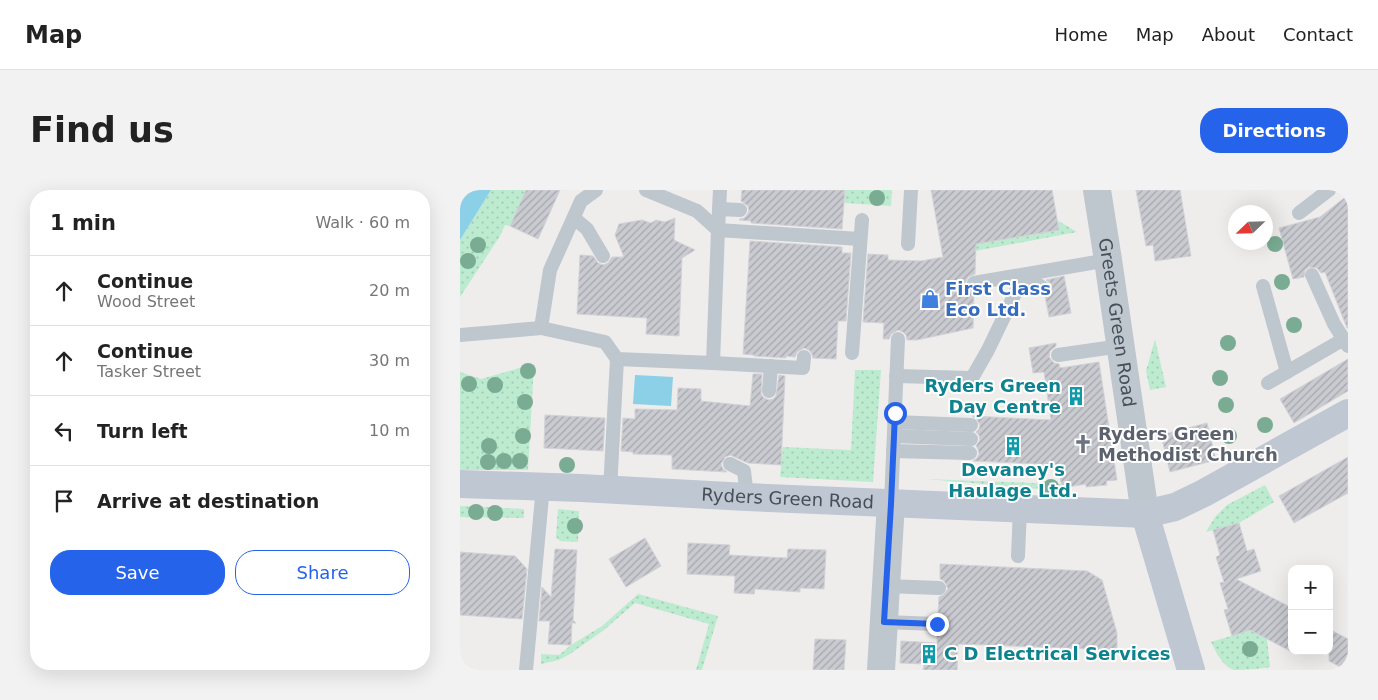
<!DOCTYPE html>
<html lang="en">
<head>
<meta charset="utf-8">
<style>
	:root { --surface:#fff; --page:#f2f2f2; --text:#222; --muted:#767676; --line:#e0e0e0; --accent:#2563eb }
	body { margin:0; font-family:"DejaVu Sans",sans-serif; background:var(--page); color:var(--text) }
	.controls { position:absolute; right:15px; bottom:15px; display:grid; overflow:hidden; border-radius:10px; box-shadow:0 5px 20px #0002 }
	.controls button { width:45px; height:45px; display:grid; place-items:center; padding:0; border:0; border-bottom:1px solid var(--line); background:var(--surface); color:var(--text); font:25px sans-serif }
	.compass { position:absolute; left:768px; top:15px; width:45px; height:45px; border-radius:50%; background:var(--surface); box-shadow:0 5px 20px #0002; rotate:247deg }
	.stop { position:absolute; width:15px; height:15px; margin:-11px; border:4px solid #2563eb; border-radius:50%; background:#fff }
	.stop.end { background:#2563eb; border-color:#fff; box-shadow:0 1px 5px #0008 }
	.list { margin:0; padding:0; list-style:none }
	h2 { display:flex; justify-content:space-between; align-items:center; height:65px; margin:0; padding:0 20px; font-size:21px }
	h2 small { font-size:16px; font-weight:400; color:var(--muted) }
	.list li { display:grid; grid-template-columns:32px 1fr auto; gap:15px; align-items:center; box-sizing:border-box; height:70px; padding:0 20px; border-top:1px solid var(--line) }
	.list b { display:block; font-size:19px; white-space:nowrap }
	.list p { margin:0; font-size:16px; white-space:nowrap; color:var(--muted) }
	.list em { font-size:16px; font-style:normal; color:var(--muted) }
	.actions { display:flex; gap:10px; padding:15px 20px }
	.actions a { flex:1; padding:11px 0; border:1px solid var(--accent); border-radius:20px; text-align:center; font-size:18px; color:var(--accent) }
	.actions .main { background:var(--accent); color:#fff }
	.icon { flex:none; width:28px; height:28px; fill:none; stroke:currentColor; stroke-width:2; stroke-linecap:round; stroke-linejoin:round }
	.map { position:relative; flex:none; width:888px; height:480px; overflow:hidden; border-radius:20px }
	header { display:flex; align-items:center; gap:30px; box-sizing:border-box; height:70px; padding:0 25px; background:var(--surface); border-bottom:1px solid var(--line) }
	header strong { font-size:24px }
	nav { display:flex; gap:28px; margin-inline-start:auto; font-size:18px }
	.intro { display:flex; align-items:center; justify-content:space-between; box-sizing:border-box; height:120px; padding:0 30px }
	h1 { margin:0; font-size:35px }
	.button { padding:12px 22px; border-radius:20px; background:var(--accent); color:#fff; font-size:18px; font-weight:700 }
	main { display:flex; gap:30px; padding:0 30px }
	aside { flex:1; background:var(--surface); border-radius:20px; box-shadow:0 5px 20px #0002 }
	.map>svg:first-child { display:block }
	.grass { fill:url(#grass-dots) }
	.water { fill:#8bd0e6 }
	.building { fill:url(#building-hatch); stroke:#d1d2d8 }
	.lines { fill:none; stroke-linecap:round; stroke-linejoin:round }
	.service { stroke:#bec6ce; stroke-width:14 }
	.minor { stroke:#bec6ce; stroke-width:28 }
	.tertiary { stroke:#bec6ce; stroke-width:28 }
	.secondary { stroke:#bec7d2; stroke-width:28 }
	.tree { fill:#7aab93 }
	.route { stroke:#2563eb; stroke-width:6 }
	.labels { text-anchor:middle; stroke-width:4; stroke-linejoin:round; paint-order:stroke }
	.shop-label { font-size:18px; font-weight:bold; fill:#366cbe; stroke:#fff; text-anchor:start }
	.street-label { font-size:18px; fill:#464f58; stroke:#fff }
	.culture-label { font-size:18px; font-weight:bold; fill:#0d838f; stroke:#fff; text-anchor:end }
	.worship-label { font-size:18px; font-weight:bold; fill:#5b616d; stroke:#fff; text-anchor:start }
</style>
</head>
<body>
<header>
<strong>Map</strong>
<nav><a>Home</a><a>Map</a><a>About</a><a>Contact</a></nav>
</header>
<div class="intro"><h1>Find us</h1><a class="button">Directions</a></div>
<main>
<aside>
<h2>1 min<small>Walk · 60 m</small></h2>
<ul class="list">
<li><svg class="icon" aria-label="ahead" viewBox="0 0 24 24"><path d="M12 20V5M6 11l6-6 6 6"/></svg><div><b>Continue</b><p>Wood Street</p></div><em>20 m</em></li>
<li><svg class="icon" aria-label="ahead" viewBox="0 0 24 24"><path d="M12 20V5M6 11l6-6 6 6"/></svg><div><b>Continue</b><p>Tasker Street</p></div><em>30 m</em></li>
<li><svg class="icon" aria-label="left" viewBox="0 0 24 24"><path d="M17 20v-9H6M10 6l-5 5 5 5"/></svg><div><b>Turn left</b></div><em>10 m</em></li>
<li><svg class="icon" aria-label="arrive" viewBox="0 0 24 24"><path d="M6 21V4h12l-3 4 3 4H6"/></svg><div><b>Arrive at destination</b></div></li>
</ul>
<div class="actions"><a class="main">Save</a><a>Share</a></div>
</aside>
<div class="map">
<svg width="888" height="480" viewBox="0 0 888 480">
	<defs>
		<pattern id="grass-dots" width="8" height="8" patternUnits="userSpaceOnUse" patternTransform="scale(1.25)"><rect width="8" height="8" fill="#bcebd0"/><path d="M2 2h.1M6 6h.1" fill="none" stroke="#a3cbb5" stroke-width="1.8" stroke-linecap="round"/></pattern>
		<pattern id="building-hatch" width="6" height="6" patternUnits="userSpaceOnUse" patternTransform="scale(1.25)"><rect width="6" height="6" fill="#cacbd1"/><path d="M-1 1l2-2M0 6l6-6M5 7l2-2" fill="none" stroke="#a6a7ac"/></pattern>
	</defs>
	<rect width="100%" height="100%" fill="#efecec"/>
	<g class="grass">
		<polygon points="31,0 66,0 50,36 45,35 40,46 0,107 0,50"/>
		<polygon points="385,0 432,0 431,16 385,13"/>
		<polygon points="597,30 617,42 483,67 481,60 598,40"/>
		<polygon points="695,149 706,197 690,200 686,181"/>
		<polygon points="74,174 68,280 0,280 0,182 21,189"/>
		<polygon points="395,180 421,180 413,292 320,287 323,257 391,260"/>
		<polygon points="466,289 601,294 602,301"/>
		<polygon points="805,295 814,312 779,333 746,342 755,327 767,315"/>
		<polygon points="0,316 64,319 64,328 0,327"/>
		<polygon points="98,319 119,321 118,352 100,351 96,347"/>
		<polygon points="178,404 258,426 242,480 236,480 249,434 175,413 144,440 110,464 99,470 81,474 81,464 99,465 111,455 142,436"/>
		<path d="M794,439L807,449L810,477C802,479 782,480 774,480C762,476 756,462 751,452Z"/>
	</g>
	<g class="water">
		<polygon points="0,0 31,0 0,50"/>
		<polygon points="175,185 213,187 211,216 173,214"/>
	</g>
	<g class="building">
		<polygon points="66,0 100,0 78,49 50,36"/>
		<polygon points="282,0 385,0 382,39 291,33 291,31 279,30 280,29 284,28 287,25 289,21 288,16 281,11"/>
		<polygon points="471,0 592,0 599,40 516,54 515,84 508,87 505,94 508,99 514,102 513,138 457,150 447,150 446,145 443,142 438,140 431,144 429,149 423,149 424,133 403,132 408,64 428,65 428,70 461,71 483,67"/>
		<polygon points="676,0 720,0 731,66 695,71 693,55 686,56"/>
		<polygon points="888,5 888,138 887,138 865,82 861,83 857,78 849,77 845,80 844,87 833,89 819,38 860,27"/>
		<polygon points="215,28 214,50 235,60 222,68 219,146 186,144 187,128 117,124 120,65 133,66 138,73 143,75 148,73 152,67 164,67 155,45 159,34 182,30 191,33 196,30 205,32"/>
		<polygon points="290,51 382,57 382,63 391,63 386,131 378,131 376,169 353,168 352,164 349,160 344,158 337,162 335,167 326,166 326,168 294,166 294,165 283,164"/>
		<polygon points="604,86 611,123 589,127 585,106 590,103 592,98 591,94 586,90"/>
		<polygon points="596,153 596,156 590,161 589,167 594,173 599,174 600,178 639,172 657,290 646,291 647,295 626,297 626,294 602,298 598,275 513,271 517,268 519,264 518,259 516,256 520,250 519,245 516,242 519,239 520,235 516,228 512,226 591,230 584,182 573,183 569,158"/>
		<polygon points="888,169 888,201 834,233 820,209"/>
		<polygon points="293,184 302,184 301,204 304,208 309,210 313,209 316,206 319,185 325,186 321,275 288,273 270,265 265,267 261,274 263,279 267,282 212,279 212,265 173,264 173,262 161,261 163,228 175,229 175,219 217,220 218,198 241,199 241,211 290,216"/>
		<polygon points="85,225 145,228 143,261 84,258"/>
		<polygon points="747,233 756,270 710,282 701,245"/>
		<polygon points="888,267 888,303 834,333 819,306"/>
		<polygon points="779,333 787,361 794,359 801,381 776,389 832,418 832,462 790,440 772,446 764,420 768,419 760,393 764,392 756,367 760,365 753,340"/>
		<polygon points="185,348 201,376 166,397 149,369"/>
		<polygon points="228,353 270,355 269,365 327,368 328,359 366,360 364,399 340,398 340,402 295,399 294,404 274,403 275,386 227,384"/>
		<polygon points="95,359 117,360 113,430 116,433 112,433 111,455 88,454 90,431 79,431 82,397 91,407"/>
		<polygon points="0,362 55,366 67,379 62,429 0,425"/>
		<polygon points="480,374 627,381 642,390 657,443 657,460 498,454 497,480 463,480 464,474 440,473 441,451 477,453 477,443 481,441 485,438 486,434 484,430 478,425 479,407 483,405 488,399 486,394 483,390 480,389"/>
		<polygon points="869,439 888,449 888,480 886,480 869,471"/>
		<polygon points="355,449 386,450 384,480 353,480"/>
	</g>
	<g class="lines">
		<g class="service">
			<polyline points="136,0 121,11 90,80 81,138 145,152 157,169 253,173 258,40 237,21 186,0"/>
			<polyline points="260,0 258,40 400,49"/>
			<polyline points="259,19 280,20"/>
			<polyline points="839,23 869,0"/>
			<polyline points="114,28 127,39 143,66"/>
			<polyline points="448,54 451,0"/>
			<polyline points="852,85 874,134 888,156"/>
			<polyline points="514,93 648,70"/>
			<polyline points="803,96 827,182"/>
			<polyline points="0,145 81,138"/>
			<polyline points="392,163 402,30"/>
			<polyline points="598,165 661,156"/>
			<polyline points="253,173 343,178 344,167"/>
			<polyline points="436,186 512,188 528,160 564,85 583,98"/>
			<polyline points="808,193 884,149"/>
			<polyline points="309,201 311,176"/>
			<polyline points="434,232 511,235"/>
			<polyline points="434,246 511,249"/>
			<polyline points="433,261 510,263"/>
			<polyline points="270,274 284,281 287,307"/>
			<polyline points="150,300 157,169"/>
			<polyline points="431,313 438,149"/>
			<polyline points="558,366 560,319"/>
			<polyline points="426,396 479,398"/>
			<polyline points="424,432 477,434"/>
			<polyline points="66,480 83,296"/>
		</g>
		<polyline class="minor" points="421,480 431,313"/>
		<path class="tertiary" id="s1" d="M637,0L648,70L685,324"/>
		<g class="secondary">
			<path id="s2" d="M0,294L121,298L287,307L685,324L715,317L744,303L888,223"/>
			<polyline points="685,324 731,480"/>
		</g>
	</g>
	<g class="tree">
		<circle cx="417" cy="8" r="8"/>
		<circle cx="815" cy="54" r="8"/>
		<circle cx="18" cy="55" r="8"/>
		<circle cx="8" cy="71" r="8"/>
		<circle cx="822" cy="92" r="8"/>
		<circle cx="834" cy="135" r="8"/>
		<circle cx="768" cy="153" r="8"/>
		<circle cx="68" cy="181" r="8"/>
		<circle cx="760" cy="188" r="8"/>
		<circle cx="9" cy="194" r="8"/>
		<circle cx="35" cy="195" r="8"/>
		<circle cx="65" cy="212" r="8"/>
		<circle cx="766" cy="215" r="8"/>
		<circle cx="805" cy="235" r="8"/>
		<circle cx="63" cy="246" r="8"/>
		<circle cx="769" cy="246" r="8"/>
		<circle cx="29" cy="256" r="8"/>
		<circle cx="44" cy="271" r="8"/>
		<circle cx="60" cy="271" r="8"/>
		<circle cx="28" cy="272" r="8"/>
		<circle cx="107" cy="275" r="8"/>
		<circle cx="591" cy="297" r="8"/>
		<circle cx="16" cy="322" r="8"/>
		<circle cx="35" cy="323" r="8"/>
		<circle cx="115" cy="336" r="8"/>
		<circle cx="790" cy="459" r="8"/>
	</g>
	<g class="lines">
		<polyline class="route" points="435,223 431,314 424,432 477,434"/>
	</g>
	<defs>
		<g id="shop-bare" transform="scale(1.5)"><path d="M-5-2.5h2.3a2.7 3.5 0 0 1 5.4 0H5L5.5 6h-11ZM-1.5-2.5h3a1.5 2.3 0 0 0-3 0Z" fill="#3f7fe0" stroke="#fff" stroke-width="2.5" paint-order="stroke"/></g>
		<g id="building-bare" transform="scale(1.5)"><path d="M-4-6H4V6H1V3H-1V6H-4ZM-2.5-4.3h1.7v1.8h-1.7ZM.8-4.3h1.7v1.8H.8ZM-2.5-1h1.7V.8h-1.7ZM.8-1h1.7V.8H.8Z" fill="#0f9aa8" stroke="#fff" stroke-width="2.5" paint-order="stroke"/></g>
		<g id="church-bare" transform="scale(1.5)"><path d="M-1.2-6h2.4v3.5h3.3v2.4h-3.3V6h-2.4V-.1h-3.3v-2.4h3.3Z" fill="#6b7280" stroke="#fff" stroke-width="2.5" paint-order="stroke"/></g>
	</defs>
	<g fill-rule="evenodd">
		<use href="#shop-bare" x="470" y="109"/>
		<use href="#building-bare" x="616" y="206"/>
		<use href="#church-bare" x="623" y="254"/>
		<use href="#building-bare" x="553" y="256"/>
		<use href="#building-bare" x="469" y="464"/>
	</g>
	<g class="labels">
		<g class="shop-label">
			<text x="485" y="105">First Class<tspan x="485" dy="21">Eco Ltd.</tspan></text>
		</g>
		<g class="street-label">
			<text dy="6" stroke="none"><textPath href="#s1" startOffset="134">Greets Green Road</textPath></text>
			<text dy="6" stroke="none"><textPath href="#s2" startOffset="328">Ryders Green Road</textPath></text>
		</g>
		<g class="culture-label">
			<text x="601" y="202">Ryders Green<tspan x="601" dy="21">Day Centre</tspan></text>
			<text x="553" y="286" text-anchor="middle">Devaney's<tspan x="553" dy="21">Haulage Ltd.</tspan></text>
			<text x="484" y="470" text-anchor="start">C D Electrical Services</text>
		</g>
		<g class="worship-label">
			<text x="638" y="250">Ryders Green<tspan x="638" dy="21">Methodist Church</tspan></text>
		</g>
	</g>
</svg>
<div class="controls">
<button>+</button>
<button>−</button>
</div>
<svg class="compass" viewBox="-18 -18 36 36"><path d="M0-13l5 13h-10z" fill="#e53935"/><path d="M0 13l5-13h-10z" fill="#767676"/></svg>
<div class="stop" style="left:435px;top:223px"></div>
<div class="stop end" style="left:477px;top:434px"></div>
</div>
</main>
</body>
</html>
